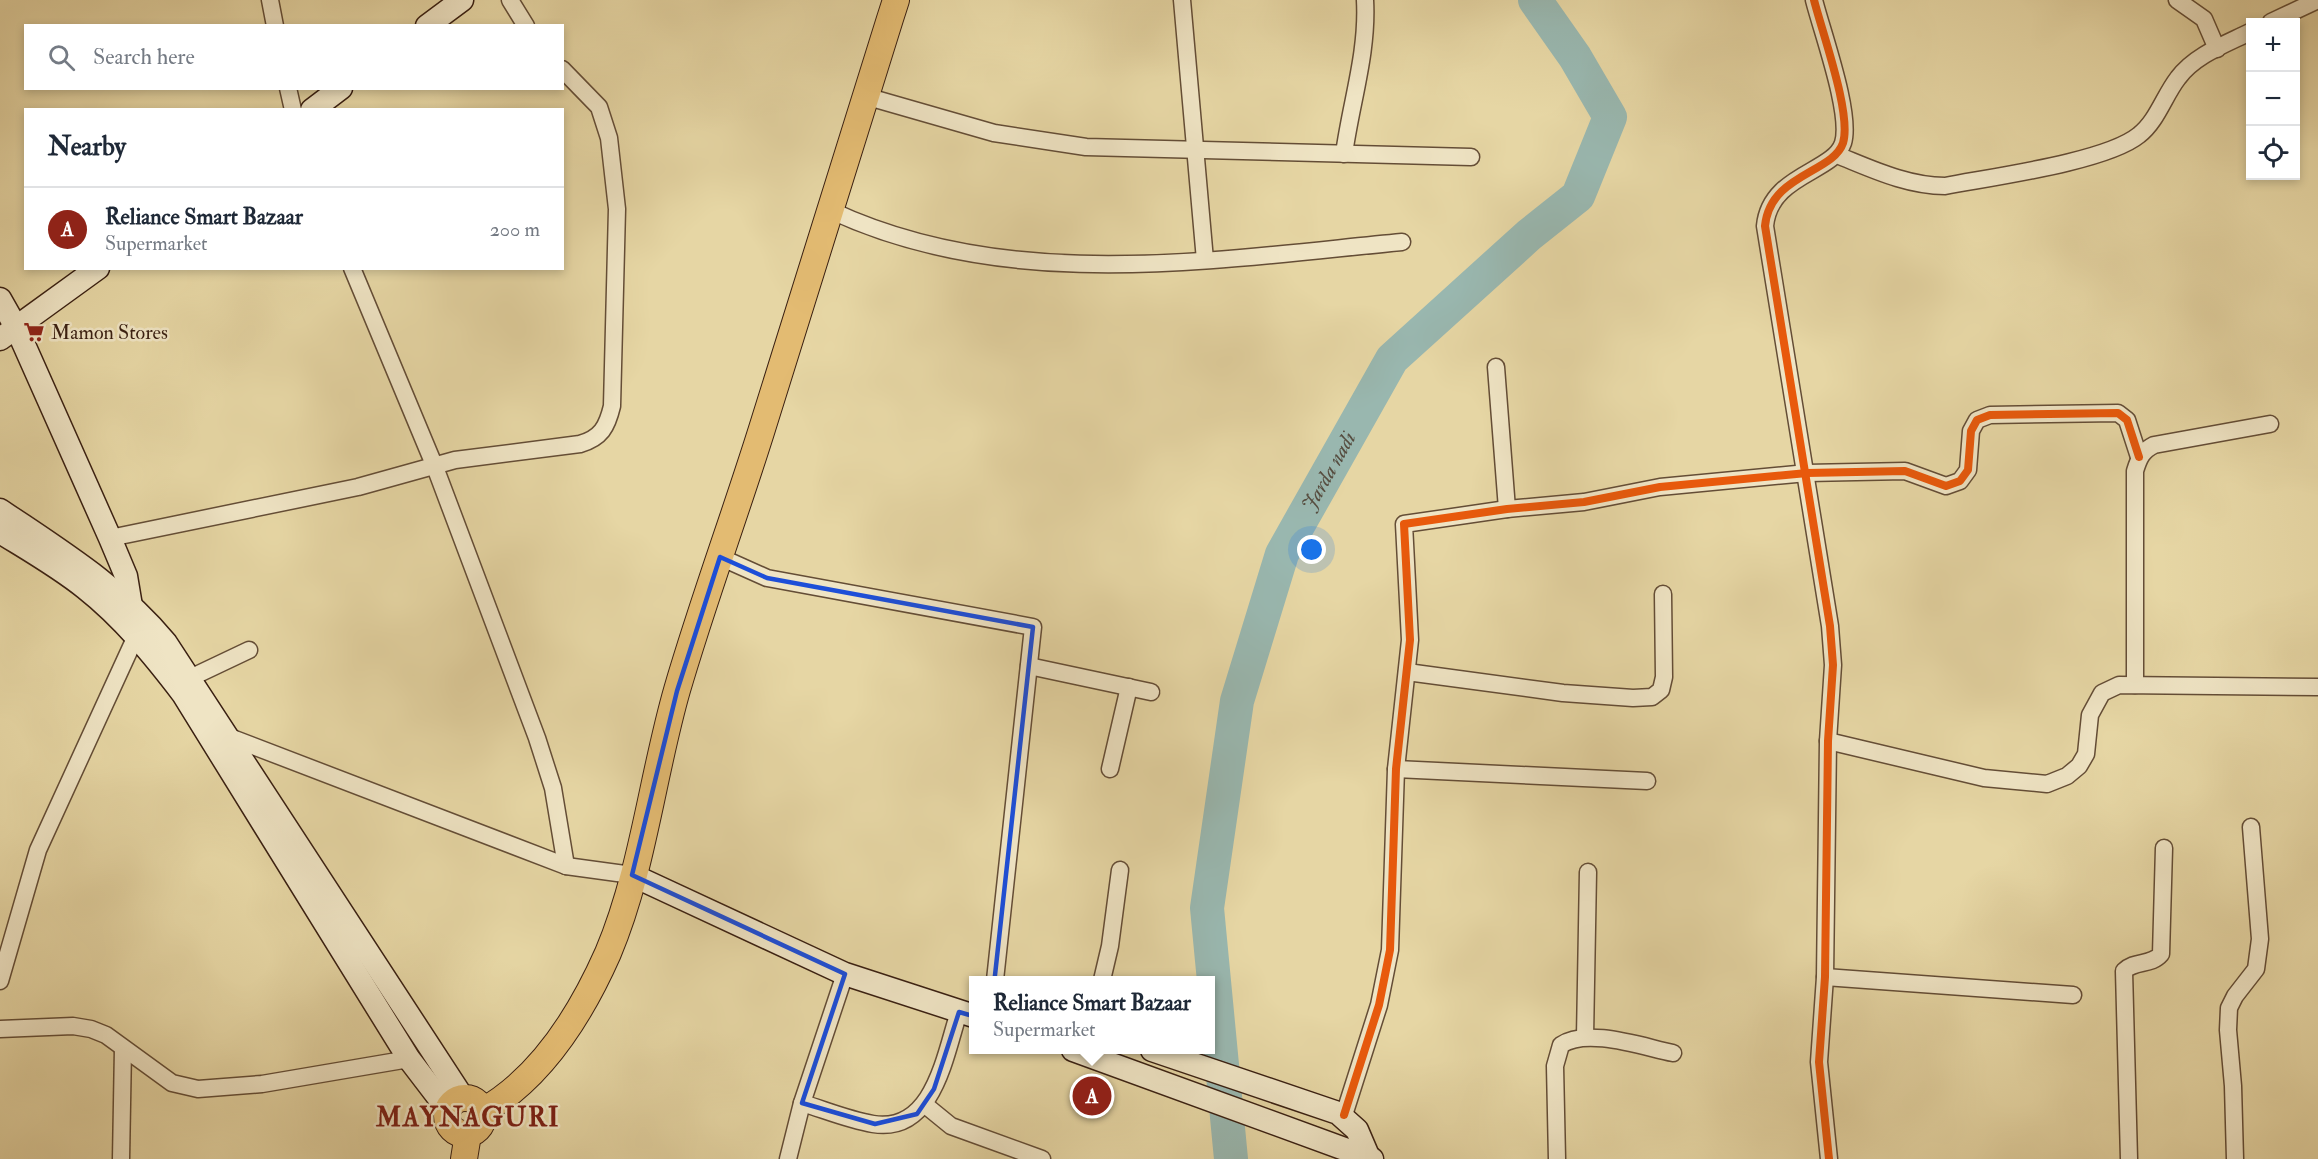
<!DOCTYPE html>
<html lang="en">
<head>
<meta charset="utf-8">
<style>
	:root { --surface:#fff; --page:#f2f2f3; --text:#1f2937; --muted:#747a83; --line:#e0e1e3; --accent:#8f2418 }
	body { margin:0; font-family:"IM FELL Double Pica",serif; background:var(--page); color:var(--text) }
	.controls { position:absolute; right:18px; top:18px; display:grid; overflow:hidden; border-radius:0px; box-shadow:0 3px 9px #0003 }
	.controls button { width:54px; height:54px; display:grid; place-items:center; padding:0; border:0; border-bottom:2px solid var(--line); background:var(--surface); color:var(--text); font:30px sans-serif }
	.you { position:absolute; left:1312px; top:550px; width:21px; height:21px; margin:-15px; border:4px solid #fff; border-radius:50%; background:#1a73e8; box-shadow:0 0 0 9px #1a73e833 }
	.badge { display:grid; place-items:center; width:39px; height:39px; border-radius:50%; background:var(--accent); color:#fff; font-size:20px; font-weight:700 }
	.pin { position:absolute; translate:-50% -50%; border:3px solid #fff; box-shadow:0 2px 6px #0006 }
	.popup { position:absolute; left:969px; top:976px; width:246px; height:78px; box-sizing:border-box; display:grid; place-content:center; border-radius:0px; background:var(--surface); filter:drop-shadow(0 2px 4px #0005); font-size:20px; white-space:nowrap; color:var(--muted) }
	.popup b { font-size:22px; color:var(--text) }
	.popup::after { content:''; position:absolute; left:50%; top:100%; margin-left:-12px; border:12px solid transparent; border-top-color:var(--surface) }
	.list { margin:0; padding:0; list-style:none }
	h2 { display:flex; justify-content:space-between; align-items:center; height:78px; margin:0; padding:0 24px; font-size:26px }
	h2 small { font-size:20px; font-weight:400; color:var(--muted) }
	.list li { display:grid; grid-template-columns:39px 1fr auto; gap:18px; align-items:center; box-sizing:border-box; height:84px; padding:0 24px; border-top:2px solid var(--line) }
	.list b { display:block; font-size:22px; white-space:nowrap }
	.list p { margin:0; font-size:20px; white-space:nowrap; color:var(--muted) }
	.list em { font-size:20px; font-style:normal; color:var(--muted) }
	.icon { flex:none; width:33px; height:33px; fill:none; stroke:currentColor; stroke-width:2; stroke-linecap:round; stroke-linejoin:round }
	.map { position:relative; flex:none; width:2318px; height:1159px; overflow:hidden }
	.search { position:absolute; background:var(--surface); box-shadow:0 3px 9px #0003; left:24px; top:24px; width:540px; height:66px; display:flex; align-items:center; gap:15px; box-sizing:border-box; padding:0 21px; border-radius:0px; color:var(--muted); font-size:22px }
	.panel { position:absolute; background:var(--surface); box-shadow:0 3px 9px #0003; left:24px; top:108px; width:540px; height:162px; border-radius:0px }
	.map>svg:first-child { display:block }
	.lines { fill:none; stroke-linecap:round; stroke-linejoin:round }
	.river { stroke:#99b7af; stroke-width:34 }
	.street-casing { stroke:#644d36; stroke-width:19 }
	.secondary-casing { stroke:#391f11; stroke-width:25 }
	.primary-casing { stroke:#391f11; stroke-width:28 }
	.street { stroke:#efe4c4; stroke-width:16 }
	.secondary { stroke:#efe4c4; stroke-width:22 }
	.primary { stroke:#e3bb72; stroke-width:26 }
	.cycleway-casing { stroke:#efe4c4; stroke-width:11 }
	.cycleway { stroke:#e8590c; stroke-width:8 }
	.marked { fill:none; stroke:#1d4ed8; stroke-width:4.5; stroke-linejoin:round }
	.labels { text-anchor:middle; stroke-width:5; stroke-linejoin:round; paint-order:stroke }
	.poi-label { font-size:20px; fill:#391f11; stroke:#efe4c4; text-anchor:start }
	.water-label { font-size:21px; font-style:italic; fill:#564d40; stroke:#efe4c4 }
	.district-label { font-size:26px; font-weight:bold; letter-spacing:1.5px; fill:#7a1f14; stroke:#efe4c4 }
</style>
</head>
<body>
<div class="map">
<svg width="2318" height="1159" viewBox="0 0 2318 1159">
	<rect width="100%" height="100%" fill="#e6d6a4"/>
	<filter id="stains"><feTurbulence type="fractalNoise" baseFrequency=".00333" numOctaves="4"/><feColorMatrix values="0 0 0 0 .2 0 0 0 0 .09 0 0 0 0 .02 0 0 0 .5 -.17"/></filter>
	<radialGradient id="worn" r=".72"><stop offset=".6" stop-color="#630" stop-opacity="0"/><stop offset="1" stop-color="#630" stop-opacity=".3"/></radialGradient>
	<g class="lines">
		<path class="river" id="s1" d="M1231,1159L1207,908L1237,701L1282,554L1392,359L1529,235L1578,196L1610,117L1575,57L1535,0"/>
		<g class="street-casing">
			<g id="street">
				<polyline points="270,0 275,26"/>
				<polyline points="510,0 526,26"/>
				<polyline points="1182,0 1205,260"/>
				<path d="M1814,0C1822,32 1852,114 1843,143C1833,173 1770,174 1765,226L1830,626L1833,665L1828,741L1825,977L1819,1062L1829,1159"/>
				<polyline points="2177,0 2204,19 2217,49"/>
				<polyline points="2271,22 2318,0"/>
				<polyline points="288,88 293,110"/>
				<polyline points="865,96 994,133 1086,147 1471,157"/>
				<path d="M1344,154C1351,102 1368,53 1365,0"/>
				<path d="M1837,155C1872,169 1907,186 1945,186C1991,177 2106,162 2139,135C2157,121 2164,96 2178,78C2195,55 2226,44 2250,32"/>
				<path d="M830,210C1008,294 1213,260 1402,242"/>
				<polyline points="352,268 435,467 537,738 553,788 566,866"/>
				<polyline points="1496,367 1507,509"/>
				<path d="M110,538L358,487L455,460L580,444C601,438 607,427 612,406L617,209L609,138L599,107L562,69"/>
				<polyline points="720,557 767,578 1033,627 995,980"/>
				<polyline points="1029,666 1151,692"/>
				<polyline points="1407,672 1563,693 1633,698 1652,697 1661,690 1664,677 1663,594"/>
				<polyline points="190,678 249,650"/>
				<path d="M2135,685V471C2139,458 2142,451 2154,445L2270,424"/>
				<polyline points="227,736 566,866 632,875"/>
				<polyline points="1828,741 1984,778 2047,784 2067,776 2079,766 2086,754 2090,715 2102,693 2119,685 2318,687"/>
				<polyline points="1110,769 1129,687"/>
				<polyline points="1396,769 1647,781"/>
				<polyline points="1825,977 2073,995"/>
				<polyline points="1102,980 1110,946 1120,870"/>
				<polyline points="0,981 38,850 136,636"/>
				<polyline points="0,1029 73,1026 91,1029 106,1035 172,1083 198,1089 262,1084 409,1059"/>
				<polyline points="1585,1037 1588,872"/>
				<path d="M802,1103C825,1110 849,1120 873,1124C934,1134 945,1054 959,1012"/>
				<polyline points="924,1104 951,1126 1042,1159"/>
				<polyline points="1344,1115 1379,1005 1390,950 1396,769 1410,640 1404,524 1507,509 1584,502 1660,487 1807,473 1905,471 1946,486 1960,481 1968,470 1971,431 1977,420 1990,415 2118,413 2127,420 2139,457"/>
				<polyline points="121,1159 123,1048"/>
				<polyline points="788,1159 802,1103 845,974"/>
				<path d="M1557,1159L1555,1066L1561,1045C1587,1027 1643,1047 1673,1053"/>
				<path d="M2129,1159L2124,971C2135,960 2151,966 2161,954L2164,848"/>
				<polyline points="2235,1159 2233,1086 2228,1030 2229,1008 2235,996 2256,969 2260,939 2251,827"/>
			</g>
		</g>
		<g class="secondary-casing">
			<g id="secondary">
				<polyline points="427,26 462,0"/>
				<polyline points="312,110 341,88"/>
				<polyline points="0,299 17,329 110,538 126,576 131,606"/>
				<polyline points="0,339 98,268"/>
				<path d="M0,510C59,550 120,587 166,643L463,1098"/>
				<path d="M0,532C29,550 59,567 85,588C123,618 154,656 183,694L409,1059L448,1110"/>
				<polyline points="632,875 845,974 974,1016"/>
				<polyline points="1073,1050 1372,1159"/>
				<polyline points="1152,1050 1338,1113 1357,1130 1369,1158"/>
			</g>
		</g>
		<g class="primary-casing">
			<g id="primary">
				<circle cx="465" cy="1116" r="18"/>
				<path d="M483,1111C541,1078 581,1014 608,953C643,870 652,777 677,690C702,604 734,518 761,432C807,289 850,144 896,0"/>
				<polyline points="464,1159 468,1134"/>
			</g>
		</g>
		<use href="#street" class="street"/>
		<use href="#secondary" class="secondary"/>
		<use href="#primary" class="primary"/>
		<g class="cycleway-casing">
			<g id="cycleway">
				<path d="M1814,0C1822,32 1852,114 1843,143C1833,173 1770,174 1765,226L1830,626L1833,665L1828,741L1825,977L1819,1062L1829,1159"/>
				<polyline points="1344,1115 1379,1005 1390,950 1396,769 1410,640 1404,524 1507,509 1584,502 1660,487 1807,473 1905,471 1946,486 1960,481 1968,470 1971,431 1977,420 1990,415 2118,413 2127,420 2139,457"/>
			</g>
		</g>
		<use href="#cycleway" class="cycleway"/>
	</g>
	<path class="marked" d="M720,557L767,578L1033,627L990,1021L959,1012L934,1089L917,1114L875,1124L802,1103L845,974L632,875L677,691Z"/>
	<defs>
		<g id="supermarket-bare" transform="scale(1.62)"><path d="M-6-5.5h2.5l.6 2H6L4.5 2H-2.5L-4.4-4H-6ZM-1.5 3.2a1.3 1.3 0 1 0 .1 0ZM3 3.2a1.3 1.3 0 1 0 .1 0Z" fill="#8f2418" stroke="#efe4c4" stroke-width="2.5" paint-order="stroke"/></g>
	</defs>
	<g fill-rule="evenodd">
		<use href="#supermarket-bare" x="34" y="332"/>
	</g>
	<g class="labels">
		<g class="poi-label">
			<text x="51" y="339">Mamon Stores</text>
		</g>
		<g class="water-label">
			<text dy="7" stroke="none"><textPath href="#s1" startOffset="710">Jarda nadi</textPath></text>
		</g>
		<g class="district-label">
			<text x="468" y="1126">MAYNAGURI</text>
		</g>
	</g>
	<rect width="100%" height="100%" filter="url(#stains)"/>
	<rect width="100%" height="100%" fill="url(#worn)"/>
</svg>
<div class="controls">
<button>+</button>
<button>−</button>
<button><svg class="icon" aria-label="locate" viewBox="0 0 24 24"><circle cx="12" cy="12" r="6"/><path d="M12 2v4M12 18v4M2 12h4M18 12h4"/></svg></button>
</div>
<div class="you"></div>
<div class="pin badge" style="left:1092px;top:1096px">A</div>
<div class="popup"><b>Reliance Smart Bazaar</b>Supermarket</div>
<div class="search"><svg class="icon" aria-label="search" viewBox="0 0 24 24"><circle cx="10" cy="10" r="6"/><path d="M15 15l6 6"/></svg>Search here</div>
<section class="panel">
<h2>Nearby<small></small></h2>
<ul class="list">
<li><span class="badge">A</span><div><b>Reliance Smart Bazaar</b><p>Supermarket</p></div><em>200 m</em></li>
</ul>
</section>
</div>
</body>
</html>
